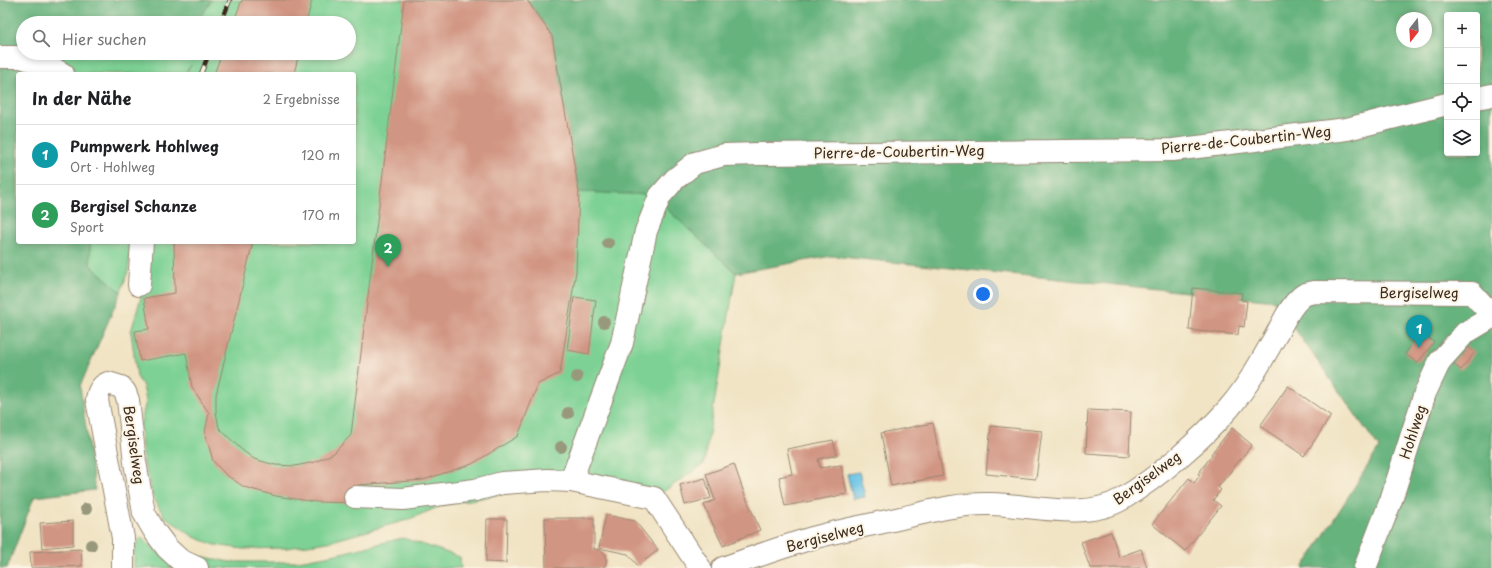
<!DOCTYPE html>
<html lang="de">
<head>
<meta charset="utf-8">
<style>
	:root { --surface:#fff; --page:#f6f6f6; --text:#202124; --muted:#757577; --line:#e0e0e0; --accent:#7c3aed }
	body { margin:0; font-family:"Playpen Sans",sans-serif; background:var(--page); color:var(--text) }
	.controls { position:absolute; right:12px; top:12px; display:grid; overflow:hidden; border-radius:4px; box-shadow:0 2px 6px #0003 }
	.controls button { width:36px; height:36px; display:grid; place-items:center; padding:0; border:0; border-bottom:1px solid var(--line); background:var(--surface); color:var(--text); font:20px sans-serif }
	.compass { position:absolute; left:1396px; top:12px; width:36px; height:36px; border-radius:50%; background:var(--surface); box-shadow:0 2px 6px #0003; rotate:197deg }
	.you { position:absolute; left:983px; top:294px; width:14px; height:14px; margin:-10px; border:3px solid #fff; border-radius:50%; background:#1a73e8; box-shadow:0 0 0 6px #1a73e833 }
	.badge { display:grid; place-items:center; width:26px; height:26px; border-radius:50%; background:var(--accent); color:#fff; font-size:13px; font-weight:700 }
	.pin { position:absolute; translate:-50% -33px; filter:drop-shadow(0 1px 2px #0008) }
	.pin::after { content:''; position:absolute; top:21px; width:14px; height:12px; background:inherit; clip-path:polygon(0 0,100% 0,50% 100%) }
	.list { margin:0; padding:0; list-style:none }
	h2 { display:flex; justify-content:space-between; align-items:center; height:52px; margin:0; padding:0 16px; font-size:17px }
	h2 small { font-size:13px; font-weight:400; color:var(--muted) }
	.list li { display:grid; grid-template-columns:26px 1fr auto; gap:12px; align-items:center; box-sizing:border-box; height:60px; padding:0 16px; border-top:1px solid var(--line) }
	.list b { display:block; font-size:15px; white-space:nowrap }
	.list p { margin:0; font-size:13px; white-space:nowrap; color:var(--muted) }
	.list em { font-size:13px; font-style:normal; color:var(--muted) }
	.icon { flex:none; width:22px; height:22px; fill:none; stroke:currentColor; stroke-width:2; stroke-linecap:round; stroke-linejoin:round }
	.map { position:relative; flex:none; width:1492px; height:568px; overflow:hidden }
	.search { position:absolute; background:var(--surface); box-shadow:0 2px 6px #0003; left:16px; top:16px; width:340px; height:44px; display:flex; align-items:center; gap:10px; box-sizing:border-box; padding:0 14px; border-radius:22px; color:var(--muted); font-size:15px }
	.panel { position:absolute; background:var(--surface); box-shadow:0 2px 6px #0003; left:16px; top:72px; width:340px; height:172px; border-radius:4px }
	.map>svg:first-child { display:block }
	.green { fill:#7dd194; stroke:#5c7e59 }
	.forest { fill:#66b37e; stroke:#506e4e; fill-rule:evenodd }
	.water { fill:#6ac4e7; stroke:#527782 }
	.building { fill:#d19583 }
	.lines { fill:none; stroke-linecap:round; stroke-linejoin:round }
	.minor-casing { stroke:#968772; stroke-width:24 }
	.minor { stroke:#fff; stroke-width:22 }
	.rail-casing { stroke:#3b2a1e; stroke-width:4.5 }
	.rail { stroke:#fcf5e5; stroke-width:3; stroke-dasharray:9; stroke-linecap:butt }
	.tree { fill:#98997c }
	.labels { text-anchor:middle; stroke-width:4; stroke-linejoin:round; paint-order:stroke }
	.street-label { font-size:14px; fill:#3b2a1e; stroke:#fcf5e5 }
</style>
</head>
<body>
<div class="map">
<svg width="1492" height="568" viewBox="0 0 1492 568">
	<rect width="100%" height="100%" fill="#fcf5e5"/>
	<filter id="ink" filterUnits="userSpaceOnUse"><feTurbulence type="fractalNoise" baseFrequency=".025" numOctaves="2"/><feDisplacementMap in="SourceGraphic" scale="8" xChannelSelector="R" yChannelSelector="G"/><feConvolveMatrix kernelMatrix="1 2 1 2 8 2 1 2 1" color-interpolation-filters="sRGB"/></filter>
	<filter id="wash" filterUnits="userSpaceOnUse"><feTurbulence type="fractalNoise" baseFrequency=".012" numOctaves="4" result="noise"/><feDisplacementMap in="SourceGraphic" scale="16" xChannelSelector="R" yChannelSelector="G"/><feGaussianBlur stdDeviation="0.9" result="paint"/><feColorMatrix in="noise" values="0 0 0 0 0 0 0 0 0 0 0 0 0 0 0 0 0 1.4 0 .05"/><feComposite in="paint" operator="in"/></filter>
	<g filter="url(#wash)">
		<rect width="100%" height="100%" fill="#f1e4c5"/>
		<g class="green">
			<polygon points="203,0 527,0 652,195 736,273 704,464 654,498 571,481 443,505 407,520 328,542 286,548 243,549 215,545 194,537 164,516 153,497 144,465 140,426 146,401 143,386 137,377 131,332 142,293 146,242 354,242 354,74 186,74 191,65 184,74 57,74 45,53 349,53 349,23 179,23"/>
			<polygon points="90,242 132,242 128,271 121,292 90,265"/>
			<polygon points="141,537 168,561 179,568 134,568 134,547"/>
			<polygon points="403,538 460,557 461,568 197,568 188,564 199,556 230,562 293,562 337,554"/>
		</g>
		<g class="forest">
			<polygon points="0,0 212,0 196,23 23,23 23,53 45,53 57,74 18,74 18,242 90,242 90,265 121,292 80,386 95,490 34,497 7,568 0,568"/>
			<path d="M527,0H1492V568H1303L1379,448L1275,301L832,256L736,273L652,195L579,192L552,36ZM1447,15H1477V153H1447ZM1402,18H1426V42H1402Z"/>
		</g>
		<polygon class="water" points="859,472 865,497 853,499 847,474"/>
		<g id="blocks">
			<g class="building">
				<polygon points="242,0 312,0 306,23 233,23"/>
				<polygon points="404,0 527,0 552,36 579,192 576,271 560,373 538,384 518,436 472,464 423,480 358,485 354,503 316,502 276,496 244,487 225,474 213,461 205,432 209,413 192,387 186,353 140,361 135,331 149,329 144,298 175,293 174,242 253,242 216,395 216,412 219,428 242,450 254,459 275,465 295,466 315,462 334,453 351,435"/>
				<polygon points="222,53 299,53 294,74 214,74"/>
				<polygon points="1193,288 1242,293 1241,300 1247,301 1244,327 1239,326 1238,335 1189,330"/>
				<polygon points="574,297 596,300 589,354 567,350"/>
				<polygon points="1420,332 1434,342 1418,363 1405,354"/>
				<polygon points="1466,345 1475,352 1461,370 1452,363"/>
				<polygon points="1288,386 1331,416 1304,456 1260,426"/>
				<polygon points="1088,410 1131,412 1129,456 1086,453"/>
				<polygon points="933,423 943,476 891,486 881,433"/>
				<polygon points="991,426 1042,431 1036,479 986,474"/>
				<polygon points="1232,428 1252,445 1218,487 1221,490 1213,500 1221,506 1185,551 1152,524 1189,478 1194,483 1200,475 1198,474 1212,455 1211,454"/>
				<polygon points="833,440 837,455 818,459 820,468 841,465 847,494 785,506 779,477 792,474 787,449"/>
				<polygon points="734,464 744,493 760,530 723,546 704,505 715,500 706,474"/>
				<polygon points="705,478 711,498 685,505 680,485"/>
				<polygon points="606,515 635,521 658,550 638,566 628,554 599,548"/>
				<polygon points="545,518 594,518 594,549 601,550 606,555 606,563 603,568 546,568"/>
				<polygon points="487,519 507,519 506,563 486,562"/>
				<polygon points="73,521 73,545 42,548 40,523"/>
				<polygon points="1111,532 1119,557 1141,549 1147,568 1090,568 1081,542"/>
				<polygon points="81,549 82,566 31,568 30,552"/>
			</g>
		</g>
	</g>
	<g filter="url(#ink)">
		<use href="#blocks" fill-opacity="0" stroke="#968772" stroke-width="1"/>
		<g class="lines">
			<g class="minor-casing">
				<g id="minor">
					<polyline points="0,57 21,57 49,66 63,74"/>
					<polyline points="1477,98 1492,95"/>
					<polyline points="139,285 142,242"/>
					<polyline points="571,481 622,343 646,231 660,196 675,179 695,163 724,155 758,154 1173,150 1347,129 1447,104"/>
					<polyline points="355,497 403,499 475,490 502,483 547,480 571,481 654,498 700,568"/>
					<path d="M123,568V538L97,400C98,392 100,386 108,383L121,387L125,392L128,400L135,462L144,513L155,532L167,548L180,560L197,568"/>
					<path d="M723,568C751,558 780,548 809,539C839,530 871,525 901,518C931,511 960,503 991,504C1032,505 1085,521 1122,499C1160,476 1200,441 1229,408C1247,387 1261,362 1275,337C1282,325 1288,309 1299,299C1303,294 1308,293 1315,292L1472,293L1492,315"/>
					<polyline points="1365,568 1391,500 1425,393 1440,361 1465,333 1492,317"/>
				</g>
			</g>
			<use href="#minor" class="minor"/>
			<g class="rail-casing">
				<g id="rail">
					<polyline points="221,23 230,0"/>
					<polyline points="201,74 209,53"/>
				</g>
			</g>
			<use href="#rail" class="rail"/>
		</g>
		<g class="tree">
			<circle cx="608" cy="243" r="6"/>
			<circle cx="604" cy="322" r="6"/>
			<circle cx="577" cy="377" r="6"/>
			<circle cx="568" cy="413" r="6"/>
			<circle cx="561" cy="447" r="6"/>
			<circle cx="86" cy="509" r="6"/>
			<circle cx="91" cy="545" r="6"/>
		</g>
	</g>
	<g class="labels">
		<g class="street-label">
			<text transform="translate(1246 140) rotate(-6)" y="5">Pierre-de-Coubertin-Weg</text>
			<text transform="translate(899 152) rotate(-1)" y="5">Pierre-de-Coubertin-Weg</text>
			<text x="1419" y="298">Bergiselweg</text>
			<text transform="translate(1413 432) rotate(-72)" y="5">Hohlweg</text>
			<text transform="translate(134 445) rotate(82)" y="5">Bergiselweg</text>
			<text transform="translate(1147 478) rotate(-36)" y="5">Bergiselweg</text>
			<text transform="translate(825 537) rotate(-15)" y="5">Bergiselweg</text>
		</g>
	</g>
</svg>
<div class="controls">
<button>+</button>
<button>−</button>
<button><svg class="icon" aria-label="locate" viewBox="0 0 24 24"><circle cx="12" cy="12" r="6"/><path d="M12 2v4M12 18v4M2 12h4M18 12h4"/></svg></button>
<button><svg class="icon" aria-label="layers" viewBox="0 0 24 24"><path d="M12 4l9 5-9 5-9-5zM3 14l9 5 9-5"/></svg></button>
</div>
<svg class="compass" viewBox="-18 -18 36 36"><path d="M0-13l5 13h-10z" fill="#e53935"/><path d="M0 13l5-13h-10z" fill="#757577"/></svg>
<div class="you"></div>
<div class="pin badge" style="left:1419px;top:348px;background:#0f9aa8">1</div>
<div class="pin badge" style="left:388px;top:267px;background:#2e9e5b">2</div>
<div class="search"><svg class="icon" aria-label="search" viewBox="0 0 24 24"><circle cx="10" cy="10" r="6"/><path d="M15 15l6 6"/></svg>Hier suchen</div>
<section class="panel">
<h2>In der Nähe<small>2 Ergebnisse</small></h2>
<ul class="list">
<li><span class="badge" style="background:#0f9aa8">1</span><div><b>Pumpwerk Hohlweg</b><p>Ort · Hohlweg</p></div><em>120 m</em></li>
<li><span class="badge" style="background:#2e9e5b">2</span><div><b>Bergisel Schanze</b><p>Sport</p></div><em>170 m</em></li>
</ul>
</section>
</div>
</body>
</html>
